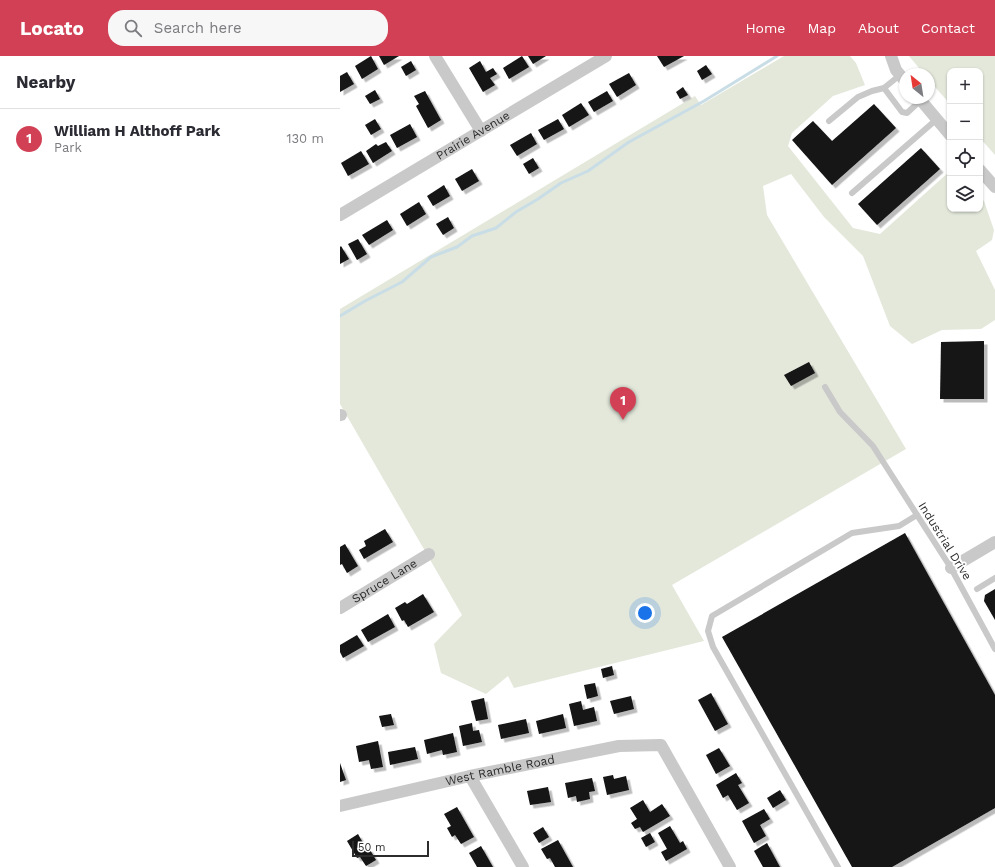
<!DOCTYPE html>
<html lang="en">
<head>
<meta charset="utf-8">
<style>
	:root { --surface:#fff; --page:#f7f7f7; --text:#2b2b33; --muted:#7c7c81; --line:#e1e1e2; --accent:#d14054 }
	body { margin:0; font-family:"Work Sans",sans-serif; background:var(--page); color:var(--text) }
	.controls { position:absolute; right:12px; top:12px; display:grid; overflow:hidden; border-radius:8px; box-shadow:0 1px 3px #0004 }
	.controls button { width:36px; height:36px; display:grid; place-items:center; padding:0; border:0; border-bottom:1px solid var(--line); background:var(--surface); color:var(--text); font:20px sans-serif }
	.compass { position:absolute; left:559px; top:12px; width:36px; height:36px; border-radius:50%; background:var(--surface); box-shadow:0 1px 3px #0004; rotate:330deg }
	.scale { position:absolute; left:12px; bottom:10px; width:77px; box-sizing:border-box; padding-left:4px; border:2px solid #2c2c2c; border-top:0; font-size:11px; line-height:14px; white-space:nowrap; color:#2c2c2c; -webkit-text-stroke:3px #fff; paint-order:stroke }
	.you { position:absolute; left:305px; top:557px; width:14px; height:14px; margin:-10px; border:3px solid #fff; border-radius:50%; background:#1a73e8; box-shadow:0 0 0 6px #1a73e833 }
	.badge { display:grid; place-items:center; width:26px; height:26px; border-radius:50%; background:var(--accent); color:#fff; font-size:13px; font-weight:700 }
	.pin { position:absolute; translate:-50% -33px; filter:drop-shadow(0 1px 2px #0008) }
	.pin::after { content:''; position:absolute; top:21px; width:14px; height:12px; background:inherit; clip-path:polygon(0 0,100% 0,50% 100%) }
	.list { margin:0; padding:0; list-style:none }
	h2 { display:flex; justify-content:space-between; align-items:center; height:52px; margin:0; padding:0 16px; font-size:17px }
	h2 small { font-size:13px; font-weight:400; color:var(--muted) }
	.list li { display:grid; grid-template-columns:26px 1fr auto; gap:12px; align-items:center; box-sizing:border-box; height:60px; padding:0 16px; border-top:1px solid var(--line) }
	.list b { display:block; font-size:15px; white-space:nowrap }
	.list p { margin:0; font-size:13px; white-space:nowrap; color:var(--muted) }
	.list em { font-size:13px; font-style:normal; color:var(--muted) }
	.icon { flex:none; width:22px; height:22px; fill:none; stroke:currentColor; stroke-width:2; stroke-linecap:round; stroke-linejoin:round }
	.map { position:relative; flex:none; width:655px; height:811px; overflow:hidden }
	header { display:flex; align-items:center; gap:24px; box-sizing:border-box; height:56px; padding:0 20px; background:var(--accent); color:#fff }
	header strong { font-size:19px }
	nav { display:flex; gap:22px; margin-inline-start:auto; font-size:14px }
	.search { width:280px; height:36px; background:var(--page); display:flex; align-items:center; gap:10px; box-sizing:border-box; padding:0 14px; border-radius:16px; color:var(--muted); font-size:15px }
	main { display:flex }
	aside { flex:1; background:var(--surface) }
	.map>svg:first-child { display:block }
	.green { fill:#e3e8db }
	.lines { fill:none; stroke-linecap:round; stroke-linejoin:round }
	.stream { stroke:#c9dde6; stroke-width:3 }
	.building { fill:#131313; filter:url(#shadow) }
	.lane { stroke:#c9c9c9; stroke-width:6 }
	.street { stroke:#c9c9c9; stroke-width:12 }
	.labels { text-anchor:middle; stroke-width:4; stroke-linejoin:round; paint-order:stroke }
	.street-label { font-size:12px; fill:#2c2c2c; stroke:#fff }
</style>
</head>
<body>
<header>
<strong>Locato</strong>
<div class="search"><svg class="icon" aria-label="search" viewBox="0 0 24 24"><circle cx="10" cy="10" r="6"/><path d="M15 15l6 6"/></svg>Search here</div>
<nav><a>Home</a><a>Map</a><a>About</a><a>Contact</a></nav>
</header>
<main>
<aside>
<h2>Nearby<small></small></h2>
<ul class="list">
<li><span class="badge">1</span><div><b>William H Althoff Park</b><p>Park</p></div><em>130 m</em></li>
</ul>
</aside>
<div class="map">
<svg width="655" height="811" viewBox="0 0 655 811">
	<defs>
		<filter id="shadow"><feDropShadow dx="3.5" dy="3.5" stdDeviation="0" flood-color="#0004"/></filter>
	</defs>
	<rect width="100%" height="100%" fill="#fff"/>
	<g class="green">
		<polygon points="444,0 510,0 516,7 525,29 493,40 452,77 448,90 513,172 540,178 610,115 610,153 640,153 640,141 644,145 654,174 652,184 636,195 655,234 655,264 641,273 602,274 572,288 550,270 523,200 484,161 451,118 423,130 427,159 566,393 332,529 364,585 174,632 168,620 146,638 101,617 94,588 122,559 0,348 0,253 355,40 361,49"/>
		<polygon points="569,0 655,0 655,99 640,82 640,15 610,15 610,48 589,24 589,18 584,18"/>
	</g>
	<g class="lines">
		<polyline class="stream" points="0,260 25,245 62,226 91,201 117,191 132,180 156,172 176,156 198,143 221,127 248,115 289,86 364,45 437,0"/>
	</g>
	<g class="building">
		<polygon points="31,0 38,13 22,23 15,10"/>
		<polygon points="39,0 59,0 44,9"/>
		<polygon points="182,0 189,11 169,23 163,12"/>
		<polygon points="188,0 206,0 193,8"/>
		<polygon points="317,0 344,0 324,11"/>
		<polygon points="71,5 76,14 66,20 61,11"/>
		<polygon points="140,5 146,16 153,12 157,18 150,22 155,29 143,36 129,12"/>
		<polygon points="366,9 372,18 362,24 357,15"/>
		<polygon points="7,16 14,28 0,36 0,20"/>
		<polygon points="289,17 296,29 277,41 269,28"/>
		<polygon points="343,31 348,39 340,43 336,36"/>
		<polygon points="35,34 40,43 30,48 25,40"/>
		<polygon points="85,35 101,64 88,72 76,50 79,48 74,40"/>
		<polygon points="267,35 273,45 254,56 248,46"/>
		<polygon points="241,47 249,59 229,71 222,59"/>
		<polygon points="534,48 556,72 492,129 452,84 473,65 492,85"/>
		<polygon points="35,63 41,73 31,79 25,69"/>
		<polygon points="218,63 224,73 204,84 198,74"/>
		<polygon points="70,68 77,81 57,92 50,79"/>
		<polygon points="191,77 197,88 177,100 170,89"/>
		<polygon points="46,86 52,95 33,107 26,95 36,88 38,90"/>
		<polygon points="581,92 600,113 537,169 518,148"/>
		<polygon points="21,95 29,108 8,120 1,107"/>
		<polygon points="193,102 199,112 189,118 183,108"/>
		<polygon points="132,113 139,125 122,135 115,123"/>
		<polygon points="104,129 110,140 93,150 87,140"/>
		<polygon points="79,146 86,158 67,170 60,158"/>
		<polygon points="108,161 114,172 103,179 96,168"/>
		<polygon points="47,164 53,174 29,189 22,179"/>
		<polygon points="18,183 27,198 17,204 8,188"/>
		<polygon points="1,190 9,203 0,208 0,191"/>
		<polygon points="644,285 644,343 600,343 601,286"/>
		<polygon points="469,306 475,317 451,330 444,319"/>
		<polygon points="45,473 53,486 24,503 19,494 26,490 24,485"/>
		<polygon points="565,477 655,639 655,752 552,811 512,811 382,581"/>
		<polygon points="5,488 18,510 7,517 2,508 0,509 0,491"/>
		<polygon points="655,533 655,564 644,545 645,539"/>
		<polygon points="83,538 94,556 68,571 64,564 62,565 55,552 65,546 67,548"/>
		<polygon points="48,558 55,571 28,586 21,574"/>
		<polygon points="17,579 24,590 3,602 0,596 0,589"/>
		<polygon points="272,610 274,619 263,622 261,613"/>
		<polygon points="255,627 258,640 247,643 244,629"/>
		<polygon points="371,637 388,668 375,675 358,644"/>
		<polygon points="291,640 294,653 274,658 270,645"/>
		<polygon points="144,642 148,663 136,665 131,645"/>
		<polygon points="241,645 243,654 254,651 257,665 234,670 229,648"/>
		<polygon points="51,658 54,669 42,671 39,660"/>
		<polygon points="223,658 226,672 199,678 196,665"/>
		<polygon points="186,663 189,677 161,683 158,669"/>
		<polygon points="132,667 133,675 139,674 142,686 123,690 119,670"/>
		<polygon points="113,677 117,696 103,699 102,694 87,698 84,684"/>
		<polygon points="38,685 43,711 31,713 29,704 19,706 16,690"/>
		<polygon points="75,691 78,703 50,709 48,696"/>
		<polygon points="379,692 390,710 376,718 366,699"/>
		<polygon points="0,707 6,724 0,726"/>
		<polygon points="396,717 402,727 398,729 409,747 397,754 388,739 383,742 376,729"/>
		<polygon points="273,719 274,723 286,720 289,734 267,739 263,721"/>
		<polygon points="252,722 255,735 249,736 250,743 237,746 236,740 228,742 225,727"/>
		<polygon points="208,731 211,746 190,749 187,735"/>
		<polygon points="440,734 446,744 433,752 427,742"/>
		<polygon points="303,744 310,756 322,748 330,760 303,776 300,771 295,773 291,767 297,763 290,752"/>
		<polygon points="117,751 134,781 121,788 115,779 112,781 107,772 111,770 104,758"/>
		<polygon points="424,753 430,763 420,769 426,780 414,787 402,765"/>
		<polygon points="330,770 340,787 343,785 347,793 326,805 321,796 327,793 318,777"/>
		<polygon points="203,771 209,781 199,787 193,777"/>
		<polygon points="310,777 315,786 306,791 301,782"/>
		<polygon points="18,778 27,794 29,792 36,804 26,810 20,801 17,802 7,785"/>
		<polygon points="218,784 233,811 215,811 210,802 207,803 201,793"/>
		<polygon points="427,787 440,811 423,811 414,795"/>
		<polygon points="141,790 153,811 137,811 129,797"/>
	</g>
	<g class="lines">
		<g class="lane">
			<polyline points="544,32 562,56 567,57 581,44"/>
			<polyline points="489,65 518,41 532,35 544,32 560,19"/>
			<polyline points="512,137 597,63"/>
			<polyline points="485,331 500,356 533,390 611,512 655,593"/>
			<polyline points="637,533 655,522"/>
			<polyline points="498,811 373,591 368,575 372,560 512,477 559,470 577,459"/>
		</g>
		<g class="street">
			<polyline points="95,0 141,75"/>
			<polyline points="551,0 556,14 565,25"/>
			<polyline points="579,42 610,79"/>
			<polyline points="640,114 655,131"/>
			<path id="s1" d="M0,159L266,0"/>
			<polyline points="0,359 1,359"/>
			<polyline points="611,512 655,486"/>
			<path id="s2" d="M0,552L89,498"/>
			<polyline points="130,720 183,811"/>
			<path id="s3" d="M0,750L130,720L279,690L321,689L390,811"/>
		</g>
	</g>
	<g class="labels">
		<g class="street-label">
			<text dy="4" stroke="none"><textPath href="#s1" startOffset="155">Prairie Avenue</textPath></text>
			<text transform="translate(605 485) rotate(58)" y="4">Industrial Drive</text>
			<text dy="4" stroke="none"><textPath href="#s2" startOffset="52">Spruce Lane</textPath></text>
			<text dy="4" stroke="none"><textPath href="#s3" startOffset="164">West Ramble Road</textPath></text>
		</g>
	</g>
</svg>
<div class="controls">
<button>+</button>
<button>−</button>
<button><svg class="icon" aria-label="locate" viewBox="0 0 24 24"><circle cx="12" cy="12" r="6"/><path d="M12 2v4M12 18v4M2 12h4M18 12h4"/></svg></button>
<button><svg class="icon" aria-label="layers" viewBox="0 0 24 24"><path d="M12 4l9 5-9 5-9-5zM3 14l9 5 9-5"/></svg></button>
</div>
<svg class="compass" viewBox="-18 -18 36 36"><path d="M0-13l5 13h-10z" fill="#e53935"/><path d="M0 13l5-13h-10z" fill="#7c7c81"/></svg>
<div class="scale">50 m</div>
<div class="you"></div>
<div class="pin badge" style="left:283px;top:364px">1</div>
</div>
</main>
</body>
</html>
